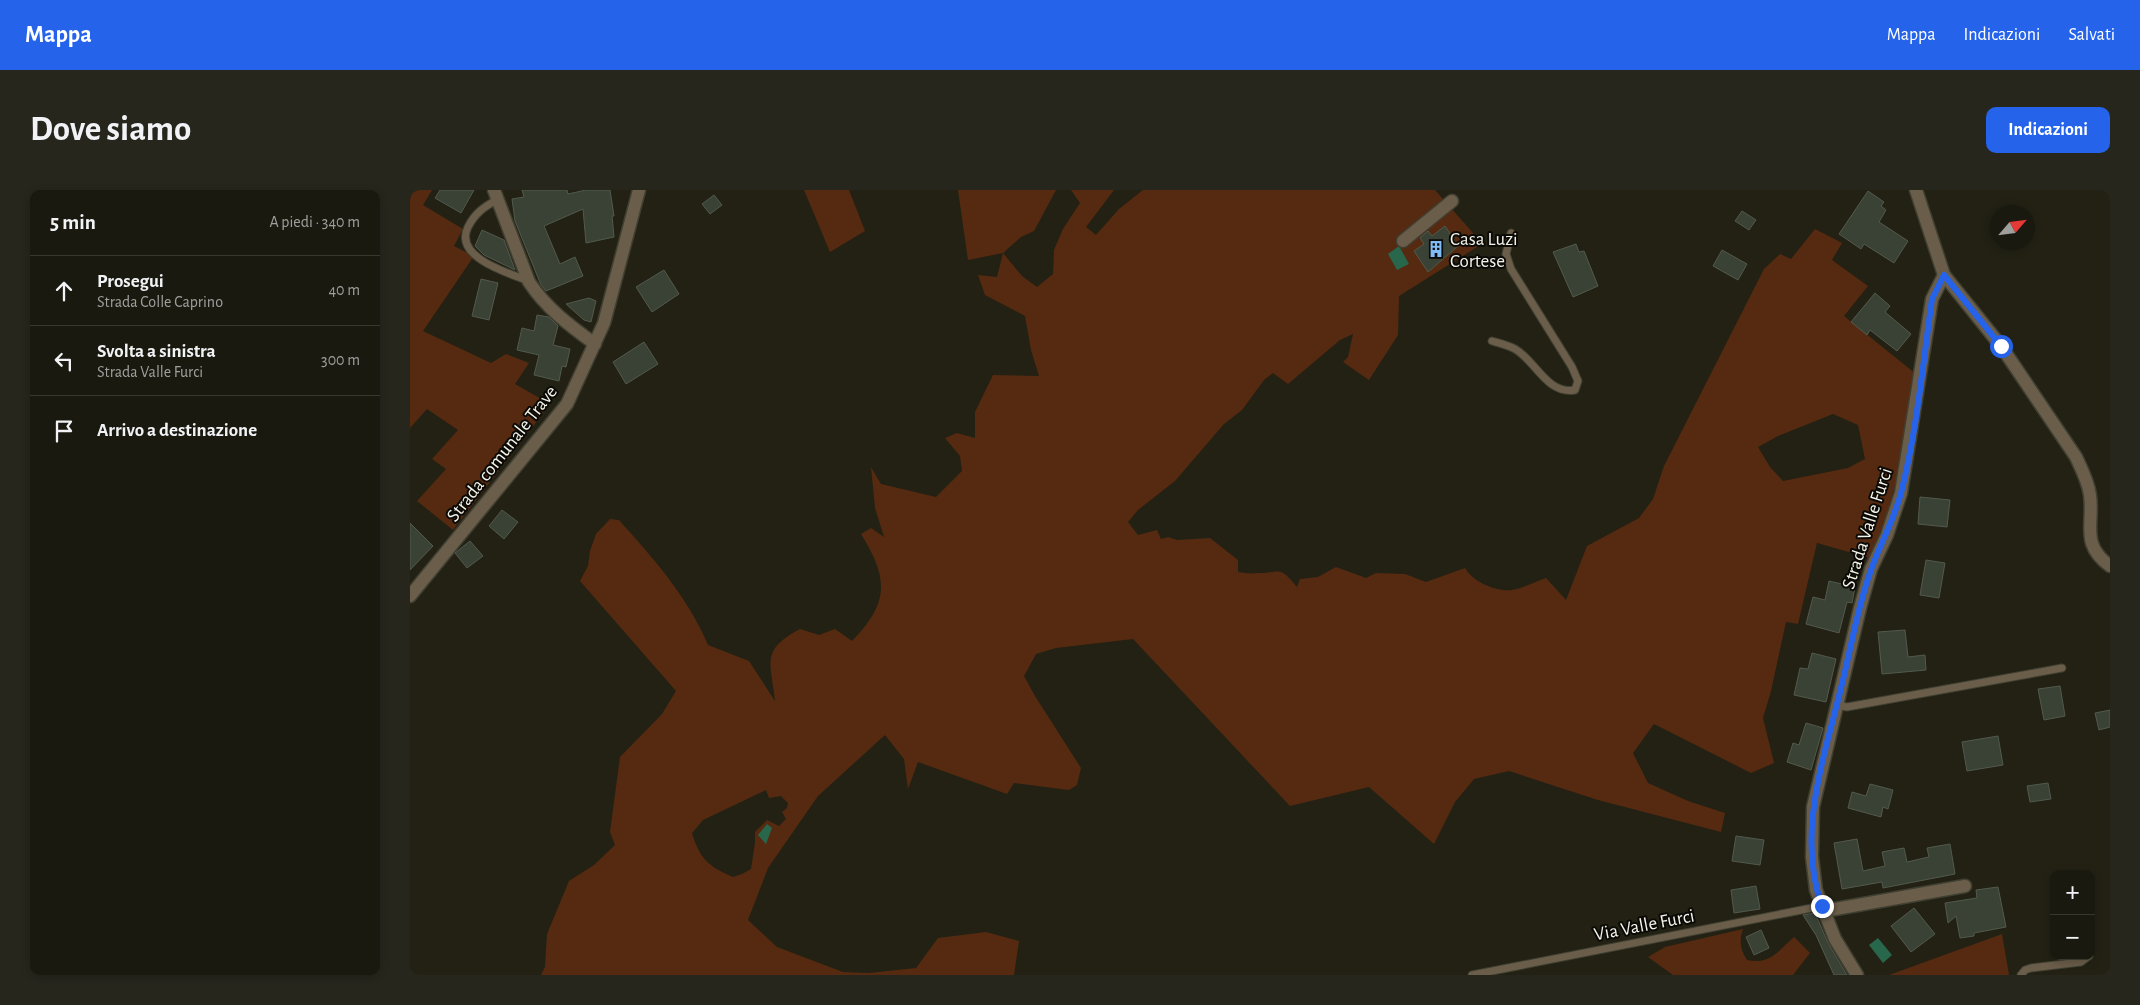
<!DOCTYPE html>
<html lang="it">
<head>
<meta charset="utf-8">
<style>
	:root { --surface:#1a190f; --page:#27261d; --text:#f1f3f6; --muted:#9fa09e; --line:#38382f; --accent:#2563eb }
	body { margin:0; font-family:"Alegreya Sans",sans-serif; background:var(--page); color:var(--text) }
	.controls { position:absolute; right:15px; bottom:15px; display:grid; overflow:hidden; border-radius:10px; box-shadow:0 2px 8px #0003 }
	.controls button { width:45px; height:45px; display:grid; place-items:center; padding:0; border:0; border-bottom:1px solid var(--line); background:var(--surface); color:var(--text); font:25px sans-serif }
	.compass { position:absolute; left:1580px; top:15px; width:45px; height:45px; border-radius:50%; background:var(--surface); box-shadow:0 2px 8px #0003; rotate:62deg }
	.stop { position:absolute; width:15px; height:15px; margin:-11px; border:4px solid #2563eb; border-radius:50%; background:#fff }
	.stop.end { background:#2563eb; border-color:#fff; box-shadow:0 1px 5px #0008 }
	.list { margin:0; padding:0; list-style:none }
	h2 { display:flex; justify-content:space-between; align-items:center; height:65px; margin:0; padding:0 20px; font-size:21px }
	h2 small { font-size:16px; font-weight:400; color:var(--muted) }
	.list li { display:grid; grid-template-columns:32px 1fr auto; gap:15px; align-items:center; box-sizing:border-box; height:70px; padding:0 20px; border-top:1px solid var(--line) }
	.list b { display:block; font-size:19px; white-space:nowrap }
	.list p { margin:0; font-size:16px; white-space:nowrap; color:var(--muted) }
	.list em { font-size:16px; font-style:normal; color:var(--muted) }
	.icon { flex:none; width:28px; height:28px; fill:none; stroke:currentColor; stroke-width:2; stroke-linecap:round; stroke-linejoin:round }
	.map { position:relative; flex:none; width:1700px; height:785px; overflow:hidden; border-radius:10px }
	header { display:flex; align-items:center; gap:30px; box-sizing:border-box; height:70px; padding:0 25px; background:var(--accent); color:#fff }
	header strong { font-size:24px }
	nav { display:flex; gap:28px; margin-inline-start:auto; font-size:18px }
	.intro { display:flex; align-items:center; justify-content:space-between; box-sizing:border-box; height:120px; padding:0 30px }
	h1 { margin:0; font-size:35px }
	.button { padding:12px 22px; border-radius:10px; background:var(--accent); color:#fff; font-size:18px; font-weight:700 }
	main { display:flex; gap:30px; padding:0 30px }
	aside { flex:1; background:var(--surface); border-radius:10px; box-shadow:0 2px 8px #0003 }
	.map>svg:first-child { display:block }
	.green { fill:#562a10; fill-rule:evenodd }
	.water { fill:#29674d }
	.building { fill:#3a4236; stroke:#525a4d }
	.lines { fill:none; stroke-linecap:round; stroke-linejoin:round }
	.service-casing { stroke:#3f3f32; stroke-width:9 }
	.minor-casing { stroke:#3f3f32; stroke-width:15 }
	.service { stroke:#6a5d49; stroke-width:7 }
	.minor { stroke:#6a5d49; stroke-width:12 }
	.route { stroke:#2563eb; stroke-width:6 }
	.labels { text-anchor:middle; stroke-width:4; stroke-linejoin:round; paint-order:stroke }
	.poi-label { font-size:19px; fill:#f4f4eb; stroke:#0b0a06; text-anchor:start }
	.street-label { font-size:19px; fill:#f4f4eb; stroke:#0b0a06 }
</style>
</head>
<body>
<header>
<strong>Mappa</strong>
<nav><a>Mappa</a><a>Indicazioni</a><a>Salvati</a></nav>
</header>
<div class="intro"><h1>Dove siamo</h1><a class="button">Indicazioni</a></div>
<main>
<aside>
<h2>5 min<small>A piedi · 340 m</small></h2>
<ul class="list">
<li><svg class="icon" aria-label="ahead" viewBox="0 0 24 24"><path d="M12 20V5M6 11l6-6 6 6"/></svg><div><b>Prosegui</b><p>Strada Colle Caprino</p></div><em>40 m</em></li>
<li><svg class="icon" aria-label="left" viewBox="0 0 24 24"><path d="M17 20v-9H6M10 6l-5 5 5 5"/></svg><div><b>Svolta a sinistra</b><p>Strada Valle Furci</p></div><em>300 m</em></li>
<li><svg class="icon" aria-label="arrive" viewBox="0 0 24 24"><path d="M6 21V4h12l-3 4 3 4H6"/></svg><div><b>Arrivo a destinazione</b></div></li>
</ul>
</aside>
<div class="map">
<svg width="1700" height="785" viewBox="0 0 1700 785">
	<rect width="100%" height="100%" fill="#222114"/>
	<g class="green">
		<polygon points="0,0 22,0 13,15 53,39 44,56 64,66 13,141 81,173 96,164 119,173 105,194 140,214 43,340 7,311 36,279 22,269 48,240 17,219 0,238"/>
		<polygon points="394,0 439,0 455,41 420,62"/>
		<path d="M548,0H646L624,41L611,47L593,63L612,86L627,97L643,84L644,60L653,39L670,13L661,0H704L676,37L686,45L709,19L733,0H1025L1063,43L1067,57L989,106L988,145L959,190L933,172L938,167L943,144L930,150L878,194L863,183L854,190L832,220L814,234L765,291L728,320L718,332L728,345L747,340L751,349L758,347L767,350L800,348L828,370V382C834,383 841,384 848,383C871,383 869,375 887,397L890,389L908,387L926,377L956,388L966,383L995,384L1016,392L1055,378C1063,392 1086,402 1102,400C1113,398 1125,392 1136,388L1156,410L1177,356L1229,328L1243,309L1254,276L1354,79L1370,64L1381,69L1405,39L1432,53L1422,70L1458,96L1434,126L1506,184L1487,289L1476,328L1460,368L1407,353L1388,434L1376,432L1361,501L1353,528L1364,573L1341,583L1244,534L1223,563L1238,593L1278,611L1315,623L1311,642L1188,610L1099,581L1064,589L1045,612L1024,654L959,597L880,616L723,449L646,458L626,464L614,486L625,506L671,578L667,595L659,600L604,593L597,604L508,572L498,599L494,569L475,545L408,606L358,678L338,730L367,757L433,782L459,783L506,778L528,748L576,742L609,751L604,785H131L135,777L137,744L159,691L184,675L205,655L200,642L210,567L252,524L266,501L170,391L178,376L180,361L186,344L200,329L209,330C243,368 278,407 298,455L339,471L365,511C361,473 350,460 390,439L409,445L425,439L442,451C479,413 479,389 451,344L461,338L474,347L465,318L461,277L471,294L526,307L552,281L550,266L535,248L547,243L565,248V222L583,185L629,186L621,160L615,126L575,105L568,85L587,87L593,63L558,70ZM1423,224L1448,235L1455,269L1438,278L1373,291L1360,277L1348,257L1368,246ZM356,600L359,608L371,606L378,613L377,618L372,622L376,629L369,636L357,630L345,642V653L341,679L332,684L323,687C298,676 290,669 282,643L293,630Z"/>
		<path d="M1333,739C1329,751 1330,759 1337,770C1360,775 1368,761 1384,747L1400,763L1383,785H1263L1238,767L1255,757Z"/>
		<polygon points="1592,744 1599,785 1479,785"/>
	</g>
	<g class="water">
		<polygon points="989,56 999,74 987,80 978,64"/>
		<polygon points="357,634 362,638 356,654 348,645"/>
		<polygon points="1468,748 1482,765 1473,773 1459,755"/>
	</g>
	<g class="building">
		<polygon points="30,0 64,0 51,23 25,8"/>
		<polygon points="112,0 157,0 158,4 176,0 200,0 204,26 202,26 204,47 176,53 173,19 134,36 150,74 165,67 173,86 136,101 131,95 105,31 102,9 114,7"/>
		<polygon points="1458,1 1474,12 1471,16 1476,20 1469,32 1498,51 1484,73 1454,54 1451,59 1429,44"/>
		<polygon points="304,5 312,15 300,24 292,14"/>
		<polygon points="1332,21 1346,30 1339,40 1325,31"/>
		<polygon points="1035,36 1048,56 1018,82 1004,61 1014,54 1010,48 1018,41 1022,46"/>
		<polygon points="72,40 94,50 105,80 74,65 65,56"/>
		<polygon points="1166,54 1169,62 1174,61 1188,96 1163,107 1143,62"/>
		<polygon points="1312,60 1337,74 1328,90 1303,76"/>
		<polygon points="254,80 269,104 242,122 226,97"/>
		<polygon points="71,89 88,93 79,130 62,126"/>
		<polygon points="1465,103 1480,116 1475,122 1501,144 1487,161 1460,140 1457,145 1441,132"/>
		<polygon points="179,108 186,111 181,132 174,130 156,114"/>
		<polygon points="127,125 139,127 148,136 143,155 160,159 156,177 152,176 149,191 124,185 129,165 107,160 112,138 124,141"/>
		<polygon points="234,152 248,174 216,194 203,172"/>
		<polygon points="1510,307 1540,310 1537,337 1508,334"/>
		<polygon points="92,320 108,332 94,349 79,336"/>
		<polygon points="0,333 23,356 0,380"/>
		<polygon points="60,351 73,366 57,378 45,363"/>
		<polygon points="1516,370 1535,373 1529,408 1510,405"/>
		<polygon points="1419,391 1445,397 1442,413 1437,412 1429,443 1396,434 1403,407 1415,410"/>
		<polygon points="1495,440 1498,467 1515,465 1516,480 1472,484 1468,442"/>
		<polygon points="1402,463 1426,469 1416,512 1384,505 1390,478 1398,479"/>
		<polygon points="1650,496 1655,526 1634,530 1628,499"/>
		<polygon points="1700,520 1700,537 1689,540 1685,523"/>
		<polygon points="1396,533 1413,538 1401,580 1377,572 1383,553 1389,555"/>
		<polygon points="1588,546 1593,575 1557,581 1552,552"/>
		<polygon points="1638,593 1641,609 1620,612 1617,596"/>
		<polygon points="1460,594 1483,600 1478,619 1473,617 1471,627 1438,618 1442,602 1456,606"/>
		<polygon points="1326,646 1354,650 1350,675 1322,671"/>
		<polygon points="1447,649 1453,681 1475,676 1472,662 1494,658 1497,672 1519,667 1517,658 1540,654 1545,684 1473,698 1472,692 1432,699 1424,653"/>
		<polygon points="1346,696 1350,719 1324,723 1321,700"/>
		<polygon points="1588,697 1596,737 1564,743 1564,746 1550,748 1546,726 1538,733 1535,713 1567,708 1566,700"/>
		<polygon points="1504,718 1525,744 1501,762 1481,736"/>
		<polygon points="1405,723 1418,753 1437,785 1424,785 1406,745 1393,725"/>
		<polygon points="1351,740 1359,758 1344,765 1336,747"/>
	</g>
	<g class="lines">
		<g class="service-casing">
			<g id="service">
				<path d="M88,9C74,17 65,23 58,37C43,67 98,83 119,91"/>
				<path d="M1082,151C1089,153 1098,155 1105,159C1126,171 1137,205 1165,200L1168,191L1162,177L1101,79L1096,64L1101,43"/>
				<polyline points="1427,515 1437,517 1652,478"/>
				<polyline points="1062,785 1412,716"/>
				<polyline points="1611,785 1615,780 1621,778 1671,772 1679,766"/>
			</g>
		</g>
		<g class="minor-casing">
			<g id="minor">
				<path d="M84,0L119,92C136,118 160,136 185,154"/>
				<path d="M1506,0L1534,85L1591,156L1666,267C1672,280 1678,291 1680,305C1684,335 1670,354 1700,376"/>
				<polyline points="993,51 1042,11"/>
				<polyline points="0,406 157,214 194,133 229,0"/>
				<polyline points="1414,721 1555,696"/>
				<polyline points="1447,785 1425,749 1406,700 1402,667 1403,617 1450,418 1461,379 1477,345 1491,303 1522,109 1534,85"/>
			</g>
		</g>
		<use href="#service" class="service"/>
		<use href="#minor" class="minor"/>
	</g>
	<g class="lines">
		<path class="route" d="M1412,716C1386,645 1414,568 1431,498C1441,459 1447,418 1461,380C1470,354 1484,330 1491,303C1507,240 1513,173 1522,109L1534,85L1591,156"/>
	</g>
	<defs>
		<g id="building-bare" transform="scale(1.35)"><path d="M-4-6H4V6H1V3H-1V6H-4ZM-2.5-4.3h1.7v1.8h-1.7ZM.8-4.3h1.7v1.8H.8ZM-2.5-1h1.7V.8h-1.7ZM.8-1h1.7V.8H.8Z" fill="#7fbdf9" stroke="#0b0a06" stroke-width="2.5" paint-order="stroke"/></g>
	</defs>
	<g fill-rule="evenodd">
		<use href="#building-bare" x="1026" y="59"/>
	</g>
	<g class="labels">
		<g class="poi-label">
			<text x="1040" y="55">Casa Luzi<tspan x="1040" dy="22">Cortese</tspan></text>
		</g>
		<g class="street-label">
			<text transform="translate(91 263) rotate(-52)" y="7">Strada comunale Trave</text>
			<text transform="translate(1456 338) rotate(-72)" y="7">Strada Valle Furci</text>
			<text transform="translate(1234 734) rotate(-11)" y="7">Via Valle Furci</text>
		</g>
	</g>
</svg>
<div class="controls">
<button>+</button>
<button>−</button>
</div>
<svg class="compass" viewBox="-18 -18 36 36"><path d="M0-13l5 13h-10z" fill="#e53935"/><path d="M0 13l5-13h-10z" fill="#9fa09e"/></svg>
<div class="stop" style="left:1591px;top:156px"></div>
<div class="stop end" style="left:1412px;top:716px"></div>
</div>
</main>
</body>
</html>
